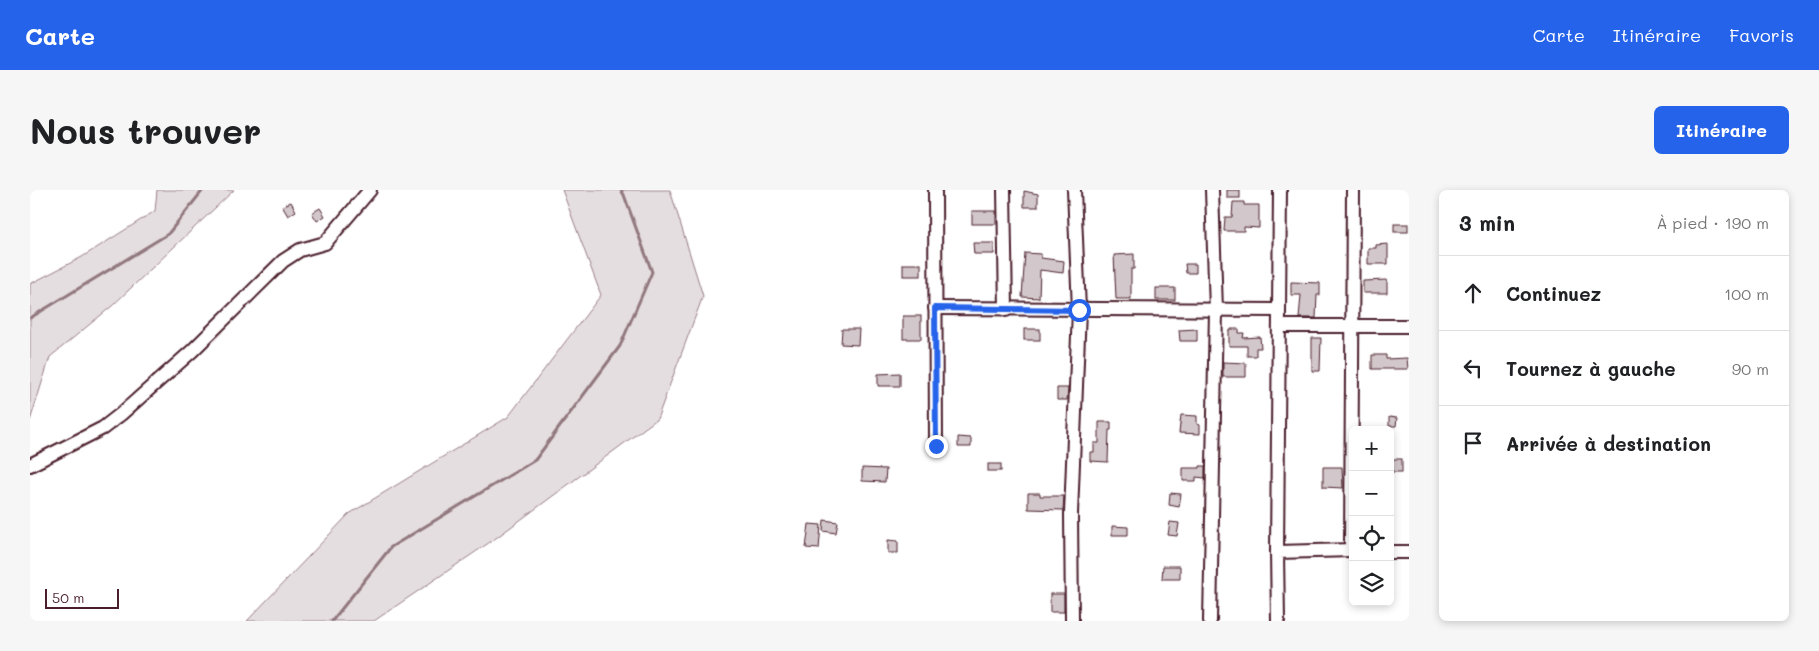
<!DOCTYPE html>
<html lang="fr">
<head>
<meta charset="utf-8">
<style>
	:root { --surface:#fff; --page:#f6f6f6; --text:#202124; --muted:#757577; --line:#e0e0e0; --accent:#2563eb }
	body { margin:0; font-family:Mali,sans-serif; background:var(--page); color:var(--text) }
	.controls { position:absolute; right:15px; bottom:15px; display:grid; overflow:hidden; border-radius:8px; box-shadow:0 2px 8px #0003 }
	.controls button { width:45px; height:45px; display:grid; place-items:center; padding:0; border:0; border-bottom:1px solid var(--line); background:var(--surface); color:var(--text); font:25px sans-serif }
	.scale { position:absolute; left:15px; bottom:12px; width:74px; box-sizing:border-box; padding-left:5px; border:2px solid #4a1f2b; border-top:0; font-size:14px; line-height:18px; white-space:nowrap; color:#4a1f2b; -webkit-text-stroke:4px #fff; paint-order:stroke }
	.stop { position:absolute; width:15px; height:15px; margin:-11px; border:4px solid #2563eb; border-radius:50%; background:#fff }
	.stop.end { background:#2563eb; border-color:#fff; box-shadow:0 1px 5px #0008 }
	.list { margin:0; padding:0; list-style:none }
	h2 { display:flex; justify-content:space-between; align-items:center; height:65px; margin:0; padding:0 20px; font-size:21px }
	h2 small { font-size:16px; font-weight:400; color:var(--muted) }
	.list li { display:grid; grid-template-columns:32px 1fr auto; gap:15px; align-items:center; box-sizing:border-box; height:75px; padding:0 20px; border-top:1px solid var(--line) }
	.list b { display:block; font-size:19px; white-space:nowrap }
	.list em { font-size:16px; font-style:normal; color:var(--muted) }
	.icon { flex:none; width:28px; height:28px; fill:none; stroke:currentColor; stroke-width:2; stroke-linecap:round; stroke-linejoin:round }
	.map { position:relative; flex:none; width:1379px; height:431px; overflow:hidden; border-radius:8px }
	header { display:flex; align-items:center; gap:30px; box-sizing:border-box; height:70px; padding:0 25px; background:var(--accent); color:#fff }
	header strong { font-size:24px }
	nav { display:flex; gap:28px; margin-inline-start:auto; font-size:18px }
	.intro { display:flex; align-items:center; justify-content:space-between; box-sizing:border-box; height:120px; padding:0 30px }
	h1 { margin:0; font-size:35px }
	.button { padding:12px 22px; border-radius:8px; background:var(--accent); color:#fff; font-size:18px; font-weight:700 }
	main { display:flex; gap:30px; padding:0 30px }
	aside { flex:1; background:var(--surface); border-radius:8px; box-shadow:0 2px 8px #0003 }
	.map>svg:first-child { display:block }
	.green { fill:#e5dee0; stroke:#987e86 }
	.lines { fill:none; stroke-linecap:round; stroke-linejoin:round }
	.stream { stroke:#91787e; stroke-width:3 }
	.building { fill:#d2c7cb; stroke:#4a1f2b }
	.minor-casing { stroke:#4a1f2b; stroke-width:16 }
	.minor { stroke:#fff; stroke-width:12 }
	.route { stroke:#2563eb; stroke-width:6 }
</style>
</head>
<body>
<header>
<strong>Carte</strong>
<nav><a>Carte</a><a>Itinéraire</a><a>Favoris</a></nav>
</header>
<div class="intro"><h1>Nous trouver</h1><a class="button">Itinéraire</a></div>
<main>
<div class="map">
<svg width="1379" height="431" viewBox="0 0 1379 431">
	<rect width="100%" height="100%" fill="#fff"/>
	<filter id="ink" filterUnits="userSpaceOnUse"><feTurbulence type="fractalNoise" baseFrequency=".02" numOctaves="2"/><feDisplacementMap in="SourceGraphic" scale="10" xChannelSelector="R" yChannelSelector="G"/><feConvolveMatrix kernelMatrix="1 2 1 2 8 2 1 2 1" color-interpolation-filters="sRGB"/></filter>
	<g filter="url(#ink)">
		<g class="green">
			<polygon points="127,0 204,0 82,116 20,167 0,231 0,94 52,67 125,21"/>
			<polygon points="532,0 640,0 673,106 627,229 466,348 344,431 217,431 319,324 478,227 571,105"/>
		</g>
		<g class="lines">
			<g class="stream">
				<polyline points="0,128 138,44 173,0"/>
				<polyline points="302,431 361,357 505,270 590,156 622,82 594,5 591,0"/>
			</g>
		</g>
		<g class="building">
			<rect x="1197" y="0" width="13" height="8"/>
			<polygon points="994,1 1008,4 1008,17 994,17"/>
			<polygon points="261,12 266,21 258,26 252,16"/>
			<polygon points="1203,12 1214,12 1214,15 1229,15 1229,38 1214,37 1214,41 1194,41 1195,27 1202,27"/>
			<polygon points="290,18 295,26 287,31 282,23"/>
			<rect x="942" y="21" width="24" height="13"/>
			<rect x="1364" y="34" width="14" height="8"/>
			<polygon points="943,53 964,53 964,64 944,64"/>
			<polygon points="1358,54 1358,74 1338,74 1338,58 1346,58 1346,55"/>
			<polygon points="995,63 1011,64 1011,68 1034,71 1033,83 1010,80 1009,108 992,107"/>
			<polygon points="1104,64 1104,79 1101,79 1101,109 1086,109 1084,65"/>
			<rect x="873" y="74" width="18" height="12"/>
			<polygon points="1155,74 1166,74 1166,83 1156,83"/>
			<polygon points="1357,90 1357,103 1333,103 1333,91"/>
			<polygon points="1261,92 1290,93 1290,105 1287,105 1286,128 1269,128 1271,105 1261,105"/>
			<rect x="1126" y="98" width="19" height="12"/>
			<rect x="873" y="126" width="18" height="23"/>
			<polygon points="812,139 829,139 828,155 811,154"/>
			<rect x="994" y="139" width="16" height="11"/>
			<polygon points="1167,139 1167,151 1150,151 1149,140"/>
			<polygon points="1201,139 1209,139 1209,143 1214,143 1213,148 1230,147 1231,158 1226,158 1226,166 1217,166 1217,156 1199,156 1199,141 1201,141"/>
			<polygon points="1282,148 1291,148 1290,181 1282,181"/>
			<polygon points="1342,165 1356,165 1356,169 1377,168 1378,179 1342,179"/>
			<polygon points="1193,172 1216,173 1216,187 1193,187"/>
			<polygon points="870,183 870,196 848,196 848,184"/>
			<polygon points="1027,198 1038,198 1037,210 1027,210"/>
			<polygon points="1151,225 1167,226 1167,234 1170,235 1170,244 1149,243"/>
			<polygon points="1359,227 1367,228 1366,236 1359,236"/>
			<polygon points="1069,232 1081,232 1081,240 1079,240 1078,272 1060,271 1060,262 1064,262 1064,253 1069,253"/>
			<polygon points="928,247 941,248 941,257 928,257"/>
			<rect x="1362" y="269" width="10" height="13"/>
			<rect x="958" y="274" width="13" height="7"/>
			<polygon points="1170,276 1175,276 1175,288 1166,287 1166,291 1153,291 1153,278 1170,278"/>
			<polygon points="1293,277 1312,277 1313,298 1293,297"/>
			<polygon points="832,278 856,279 855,292 832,291"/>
			<polygon points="998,303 1010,303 1010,306 1034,306 1033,320 998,319"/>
			<polygon points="1140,303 1151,304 1149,317 1139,315"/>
			<polygon points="794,330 808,332 806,343 793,341"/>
			<polygon points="1140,332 1149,333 1147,346 1138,345"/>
			<polygon points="779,334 791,335 789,359 776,358"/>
			<polygon points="1082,336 1098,337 1098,345 1082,345"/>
			<polygon points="858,350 868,351 868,363 858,363"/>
			<polygon points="1133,376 1150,376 1150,389 1132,389"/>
			<rect x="1020" y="404" width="14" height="18"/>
		</g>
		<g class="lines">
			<g class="minor-casing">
				<g id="minor">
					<polyline points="905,0 906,256"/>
					<polyline points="974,0 976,120"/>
					<polyline points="905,118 1249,120"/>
					<polyline points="1249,136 1379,136"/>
					<polyline points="0,275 73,238 91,224 162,161 253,71 270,60 295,53 340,0"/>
					<polyline points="1321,360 1323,0"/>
					<polyline points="1247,362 1250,0"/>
					<polyline points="1360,362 1379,362"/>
					<polyline points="1042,431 1041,324 1049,120 1044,0"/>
					<polyline points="1180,431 1186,120 1182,0"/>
					<polyline points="1248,431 1247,362 1323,360"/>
				</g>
			</g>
			<use href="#minor" class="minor"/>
		</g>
	</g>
	<g class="lines" filter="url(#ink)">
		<polyline class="route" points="906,256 905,118 1049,120"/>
	</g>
</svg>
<div class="controls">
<button>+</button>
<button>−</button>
<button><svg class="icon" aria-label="locate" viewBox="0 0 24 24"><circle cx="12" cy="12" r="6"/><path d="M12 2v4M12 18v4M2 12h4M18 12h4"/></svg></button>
<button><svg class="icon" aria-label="layers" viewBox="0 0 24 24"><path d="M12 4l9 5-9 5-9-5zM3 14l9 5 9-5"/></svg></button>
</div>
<div class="scale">50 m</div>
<div class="stop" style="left:1049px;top:120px"></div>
<div class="stop end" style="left:906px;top:256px"></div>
</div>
<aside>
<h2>3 min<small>À pied · 190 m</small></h2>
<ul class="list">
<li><svg class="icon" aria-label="ahead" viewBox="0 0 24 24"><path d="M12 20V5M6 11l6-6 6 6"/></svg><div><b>Continuez</b></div><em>100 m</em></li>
<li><svg class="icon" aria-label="left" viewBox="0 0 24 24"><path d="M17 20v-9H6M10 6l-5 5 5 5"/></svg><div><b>Tournez à gauche</b></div><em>90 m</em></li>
<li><svg class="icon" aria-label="arrive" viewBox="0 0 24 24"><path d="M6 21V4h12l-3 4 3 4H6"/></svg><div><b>Arrivée à destination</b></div></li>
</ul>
</aside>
</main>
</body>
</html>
